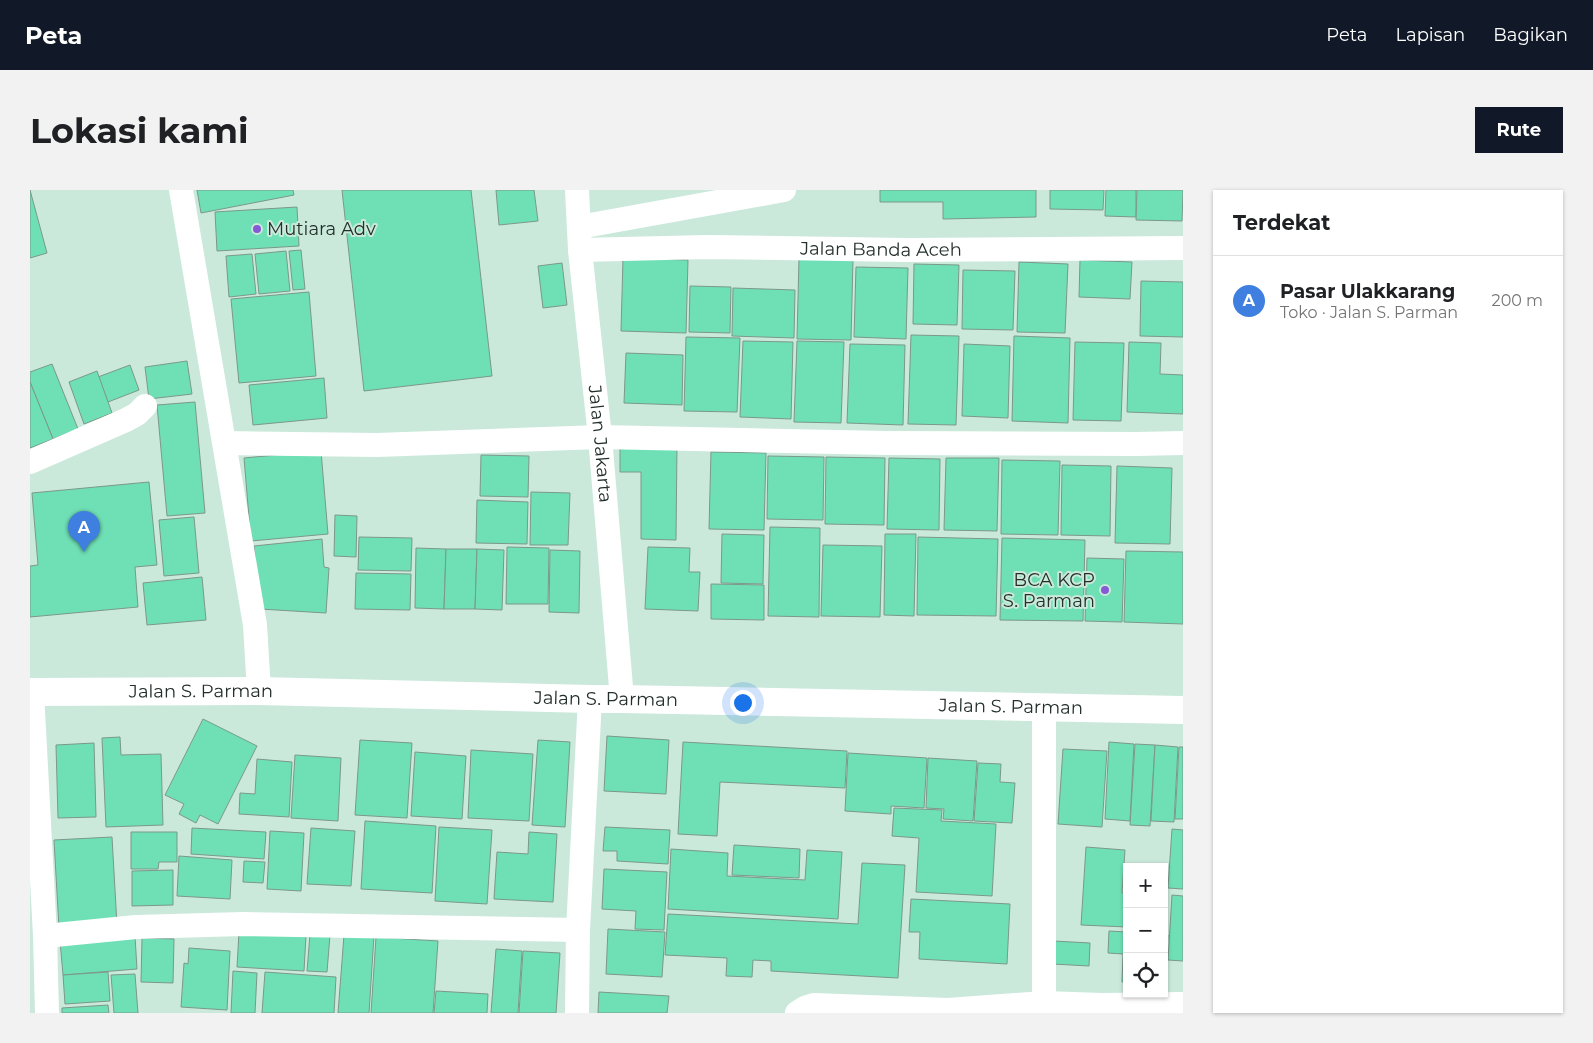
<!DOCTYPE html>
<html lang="id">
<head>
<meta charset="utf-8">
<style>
	:root { --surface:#fff; --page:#f2f2f2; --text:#202124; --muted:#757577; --line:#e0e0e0; --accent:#111827 }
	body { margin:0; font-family:Montserrat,sans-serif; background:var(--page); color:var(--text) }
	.controls { position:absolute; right:15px; bottom:15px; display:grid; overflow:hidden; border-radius:0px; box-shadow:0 1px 4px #0004 }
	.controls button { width:45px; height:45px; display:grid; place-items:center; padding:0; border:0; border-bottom:1px solid var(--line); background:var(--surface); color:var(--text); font:25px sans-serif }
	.you { position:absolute; left:712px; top:512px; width:18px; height:18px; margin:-12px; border:4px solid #fff; border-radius:50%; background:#1a73e8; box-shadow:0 0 0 8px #1a73e833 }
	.badge { display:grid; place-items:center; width:32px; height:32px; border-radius:50%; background:var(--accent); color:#fff; font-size:16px; font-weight:700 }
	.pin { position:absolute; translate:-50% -41px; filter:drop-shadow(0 1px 2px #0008) }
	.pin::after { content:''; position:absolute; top:26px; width:18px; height:15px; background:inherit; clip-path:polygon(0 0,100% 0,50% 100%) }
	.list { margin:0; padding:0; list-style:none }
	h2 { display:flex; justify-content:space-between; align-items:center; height:65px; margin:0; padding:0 20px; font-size:21px }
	h2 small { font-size:16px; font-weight:400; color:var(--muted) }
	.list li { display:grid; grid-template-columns:32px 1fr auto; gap:15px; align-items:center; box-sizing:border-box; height:90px; padding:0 20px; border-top:1px solid var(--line) }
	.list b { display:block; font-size:19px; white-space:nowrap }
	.list p { margin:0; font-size:16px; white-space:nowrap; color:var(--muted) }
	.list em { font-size:16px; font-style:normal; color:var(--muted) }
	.icon { flex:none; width:28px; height:28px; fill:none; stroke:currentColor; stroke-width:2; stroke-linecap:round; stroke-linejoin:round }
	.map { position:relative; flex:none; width:1153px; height:823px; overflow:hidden; border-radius:0px }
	header { display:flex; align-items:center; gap:30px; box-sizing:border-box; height:70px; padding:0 25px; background:var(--accent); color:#fff }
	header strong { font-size:24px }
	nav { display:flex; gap:28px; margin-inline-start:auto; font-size:18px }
	.intro { display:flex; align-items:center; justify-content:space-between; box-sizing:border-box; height:120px; padding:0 30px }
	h1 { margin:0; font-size:35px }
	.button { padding:12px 22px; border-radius:0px; background:var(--accent); color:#fff; font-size:18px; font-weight:700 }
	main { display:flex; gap:30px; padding:0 30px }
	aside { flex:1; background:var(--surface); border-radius:0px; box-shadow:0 1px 4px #0004 }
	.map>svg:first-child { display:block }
	.building { fill:#6fe0b5; stroke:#7b988b }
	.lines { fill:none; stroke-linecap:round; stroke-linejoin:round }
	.minor { stroke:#fff; stroke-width:24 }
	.major { stroke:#fff; stroke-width:28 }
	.poi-dot { fill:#845bd4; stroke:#cae9db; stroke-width:2 }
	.labels { text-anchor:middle; stroke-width:4; stroke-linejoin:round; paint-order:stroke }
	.poi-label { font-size:18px; fill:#232f2a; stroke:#cae9db; text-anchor:start }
	.street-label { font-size:18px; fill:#232f2a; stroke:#cae9db }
</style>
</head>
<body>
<header>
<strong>Peta</strong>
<nav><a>Peta</a><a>Lapisan</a><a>Bagikan</a></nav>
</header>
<div class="intro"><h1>Lokasi kami</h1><a class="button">Rute</a></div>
<main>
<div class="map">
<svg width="1153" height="823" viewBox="0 0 1153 823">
	<rect width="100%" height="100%" fill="#cae9db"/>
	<g class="building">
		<polygon points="0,0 17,63 0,68"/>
		<polygon points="167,0 263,0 264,5 171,23"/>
		<polygon points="312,0 441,0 462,186 334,201"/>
		<polygon points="466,0 504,0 508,31 469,35"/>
		<polygon points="850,0 1006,0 1006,27 913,29 913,12 850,12"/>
		<polygon points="1020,0 1074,0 1073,20 1020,19"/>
		<polygon points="1076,0 1106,0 1106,27 1075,26"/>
		<polygon points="1107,0 1153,0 1152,31 1106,30"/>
		<polygon points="267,17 269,56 187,61 185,22"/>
		<polygon points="271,60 275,99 263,100 259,61"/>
		<polygon points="256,61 260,101 229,104 225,64"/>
		<polygon points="222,64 226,104 199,107 196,66"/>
		<polygon points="593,68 658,70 656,143 591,141"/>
		<polygon points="769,68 823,69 821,150 767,149"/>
		<polygon points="1050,70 1102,72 1100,109 1049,107"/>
		<polygon points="989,72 1038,74 1035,143 987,142"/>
		<polygon points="532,73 537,115 513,118 508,76"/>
		<polygon points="884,74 929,75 927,135 883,134"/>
		<polygon points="826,77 878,78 876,149 824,147"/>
		<polygon points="933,80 985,81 983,140 932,139"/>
		<polygon points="1111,91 1153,92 1153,147 1110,146"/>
		<polygon points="660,96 701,97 700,143 659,142"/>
		<polygon points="703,98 765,100 764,148 702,146"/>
		<polygon points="279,102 286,186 209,193 201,109"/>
		<polygon points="881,145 929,146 926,235 878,234"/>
		<polygon points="984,146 1040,148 1038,233 982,231"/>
		<polygon points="656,147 710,148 707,222 654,221"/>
		<polygon points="713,151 763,152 761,229 710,227"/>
		<polygon points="767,151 814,152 811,233 764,232"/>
		<polygon points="1045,152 1094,153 1091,231 1043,230"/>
		<polygon points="1099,152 1131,153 1130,184 1153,185 1153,224 1097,222"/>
		<polygon points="820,154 875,155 873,235 817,233"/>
		<polygon points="934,154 980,156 978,228 932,226"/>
		<polygon points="596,163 653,165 652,215 594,213"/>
		<polygon points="157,171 162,204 119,209 115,177"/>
		<polygon points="22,174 48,239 23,249 0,192 0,182"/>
		<polygon points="100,175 109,200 78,212 68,187"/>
		<polygon points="67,181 82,223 54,234 39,192"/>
		<polygon points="294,188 297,228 223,235 219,195"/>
		<polygon points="0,192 23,249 0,258"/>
		<polygon points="165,212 175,323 137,326 127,215"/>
		<polygon points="590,256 647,256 646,350 611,349 611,282 590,282"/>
		<polygon points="291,261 298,344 221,351 214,268"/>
		<polygon points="681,262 736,263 734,340 679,339"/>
		<polygon points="451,265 499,266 498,307 450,306"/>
		<polygon points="738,266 794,267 793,330 737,329"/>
		<polygon points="796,267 855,268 854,335 795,334"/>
		<polygon points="859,268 910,269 909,340 857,339"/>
		<polygon points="916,268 969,268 967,341 914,340"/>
		<polygon points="972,270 1030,271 1028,345 971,344"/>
		<polygon points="1032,275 1081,276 1080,346 1031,345"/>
		<polygon points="1087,276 1142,278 1140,354 1085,353"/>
		<polygon points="119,292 127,375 105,377 108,417 0,427 0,376 8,375 2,303"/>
		<polygon points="501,302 540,303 538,355 500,355"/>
		<polygon points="447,310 498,312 497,354 446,353"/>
		<polygon points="305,325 327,326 326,367 304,366"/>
		<polygon points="164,327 169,383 134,386 129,330"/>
		<polygon points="740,337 790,338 789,427 738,426"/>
		<polygon points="692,344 734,345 733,394 691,393"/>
		<polygon points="855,344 886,344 884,426 854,425"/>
		<polygon points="329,347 382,348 381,381 328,380"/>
		<polygon points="888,347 968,349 966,426 887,425"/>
		<polygon points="972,348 1055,350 1053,431 970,430"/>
		<polygon points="292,349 294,377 299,378 296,423 230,419 224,356"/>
		<polygon points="793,355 852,356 850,427 791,426"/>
		<polygon points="477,357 519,358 518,414 476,414"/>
		<polygon points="618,357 660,358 659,382 670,382 668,421 615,419"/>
		<polygon points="386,358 416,359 414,419 385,418"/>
		<polygon points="416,359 447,359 445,419 414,419"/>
		<polygon points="447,359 474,360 472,420 445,419"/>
		<polygon points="520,360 550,361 549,423 519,422"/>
		<polygon points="1096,361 1153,362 1153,434 1094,432"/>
		<polygon points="1057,368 1094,369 1092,432 1055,431"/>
		<polygon points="326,383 381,384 380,420 325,419"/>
		<polygon points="172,387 176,430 117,435 113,393"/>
		<polygon points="681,394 734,395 734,430 681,429"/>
		<polygon points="173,529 227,556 188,634 170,625 166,633 149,624 154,614 135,605"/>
		<polygon points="577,546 639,550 636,604 574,601"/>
		<polygon points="90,547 91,565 131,564 133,635 76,637 72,548"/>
		<polygon points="330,550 382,553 377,628 325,625"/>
		<polygon points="508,550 540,552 535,637 502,635"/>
		<polygon points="653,552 817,561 815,598 690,592 687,646 648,644"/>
		<polygon points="1079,552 1104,554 1100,631 1075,629"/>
		<polygon points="64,553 66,627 28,628 26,555"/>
		<polygon points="1105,554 1125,555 1120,636 1100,635"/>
		<polygon points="1125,555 1148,557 1144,632 1121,631"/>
		<polygon points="1149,557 1153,557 1153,629 1145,629"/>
		<polygon points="1033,559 1077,561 1072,637 1028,634"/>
		<polygon points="441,560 503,564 499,631 438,628"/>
		<polygon points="385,562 436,566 432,629 381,626"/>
		<polygon points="818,563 897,568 894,618 861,616 861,624 815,621"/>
		<polygon points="265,565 311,568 308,631 261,628"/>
		<polygon points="898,568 947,571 943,631 913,629 914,619 896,618"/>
		<polygon points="227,569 262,572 259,627 209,624 210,603 225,604"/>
		<polygon points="948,573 971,574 970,592 985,593 982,633 944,631"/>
		<polygon points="864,618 912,620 911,631 966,634 962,706 886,702 889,648 862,646"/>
		<polygon points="335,631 406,636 402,703 331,699"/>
		<polygon points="409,637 462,640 457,714 405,711"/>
		<polygon points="575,637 640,640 638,674 587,671 587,661 573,661"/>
		<polygon points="162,638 236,642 234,669 161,664"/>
		<polygon points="281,638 325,641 321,696 277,694"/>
		<polygon points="1142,639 1153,640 1153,699 1138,698"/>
		<polygon points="240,641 274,643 271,701 237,699"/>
		<polygon points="101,642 147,642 147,672 129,672 128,679 101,679"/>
		<polygon points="499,642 527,644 523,712 464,709 467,662 498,664"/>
		<polygon points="82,647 87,735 29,738 24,650"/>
		<polygon points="704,655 770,659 769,688 702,685"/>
		<polygon points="1056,657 1095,660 1092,703 1097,703 1097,737 1051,735"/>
		<polygon points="641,659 698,663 697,686 775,690 777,660 812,662 808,729 638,719"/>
		<polygon points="149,666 202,670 200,709 147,706"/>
		<polygon points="214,671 235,672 233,693 213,692"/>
		<polygon points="832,673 875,675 868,788 741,781 741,771 723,770 722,787 696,786 697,768 635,765 638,724 828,734"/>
		<polygon points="574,679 637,682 634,740 605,739 606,721 572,719"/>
		<polygon points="143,680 143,715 102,716 102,681"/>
		<polygon points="1142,705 1153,706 1153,771 1138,770"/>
		<polygon points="881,709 980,714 977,774 889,769 890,742 879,742"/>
		<polygon points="578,739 635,742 632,787 576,784"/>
		<polygon points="1079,741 1097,742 1097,792 1092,792 1093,764 1078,763"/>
		<polygon points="209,742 276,746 274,781 207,777"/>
		<polygon points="280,744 300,745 297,782 277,781"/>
		<polygon points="1134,744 1138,745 1135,795 1134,795"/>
		<polygon points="314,745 344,746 339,823 308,823"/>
		<polygon points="105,746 107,779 33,785 30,751"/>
		<polygon points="346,747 408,751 403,823 341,823"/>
		<polygon points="112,748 144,749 143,793 111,792"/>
		<polygon points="1024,751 1060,753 1059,776 1023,774"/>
		<polygon points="159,758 200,761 197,820 151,817 154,773 158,774"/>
		<polygon points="466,759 492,761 488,823 461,823"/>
		<polygon points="493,761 530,763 526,823 489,823"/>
		<polygon points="203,781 227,783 225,823 201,823"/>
		<polygon points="78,782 80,811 35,814 33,785"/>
		<polygon points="235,782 306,787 304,823 232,823"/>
		<polygon points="105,784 108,823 84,823 81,785"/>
		<polygon points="406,801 458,804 457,823 404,823"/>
		<polygon points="569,802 639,806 637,823 568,823"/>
		<polygon points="78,815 79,823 32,823 32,818"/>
	</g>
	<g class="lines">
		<g class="minor">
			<polyline points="151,0 225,435 229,501"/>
			<path id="s1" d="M547,0L550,60L570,247L592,509"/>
			<polyline points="549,37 754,0"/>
			<path id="s2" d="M550,60L677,57L876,60L1153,58"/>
			<polyline points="195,253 347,255 570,247 856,253 1107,254 1153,253"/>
			<polyline points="0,272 96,230 107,224 115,216"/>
			<polyline points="2,502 15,746 17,823"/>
			<polyline points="15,746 106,737 213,734 548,740"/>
			<polyline points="1014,813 1014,516"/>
			<polyline points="547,823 548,740 560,509"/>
			<polyline points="767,823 775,818 784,815 918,820 1014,813 1071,815 1153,814"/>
		</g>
		<path class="major" id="s3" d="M0,502L229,501L560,509H592L1153,520"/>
	</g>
	<g class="poi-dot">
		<circle cx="227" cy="39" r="5"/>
		<circle cx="1075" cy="400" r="5"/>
	</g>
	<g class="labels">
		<g class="poi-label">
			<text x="237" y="45">Mutiara Adv</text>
			<text x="1065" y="396" text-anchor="end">BCA KCP<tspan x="1065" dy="21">S. Parman</tspan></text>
		</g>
		<g class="street-label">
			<text dy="6" stroke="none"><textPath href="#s2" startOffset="301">Jalan Banda Aceh</textPath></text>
			<text dy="6" stroke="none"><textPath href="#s1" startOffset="255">Jalan Jakarta</textPath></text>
			<text dy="6" stroke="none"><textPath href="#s3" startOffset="171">Jalan S. Parman</textPath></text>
			<text dy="6" stroke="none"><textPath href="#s3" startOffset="576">Jalan S. Parman</textPath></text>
			<text dy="6" stroke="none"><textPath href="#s3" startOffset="981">Jalan S. Parman</textPath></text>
		</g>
	</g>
</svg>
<div class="controls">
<button>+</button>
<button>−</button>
<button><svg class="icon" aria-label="locate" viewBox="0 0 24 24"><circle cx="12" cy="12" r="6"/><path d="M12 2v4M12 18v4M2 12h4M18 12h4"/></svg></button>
</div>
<div class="you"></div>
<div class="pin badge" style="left:54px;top:362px;background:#3f7fe0">A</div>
</div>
<aside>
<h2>Terdekat<small></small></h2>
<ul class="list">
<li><span class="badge" style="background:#3f7fe0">A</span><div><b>Pasar Ulakkarang</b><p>Toko · Jalan S. Parman</p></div><em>200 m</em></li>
</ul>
</aside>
</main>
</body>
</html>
